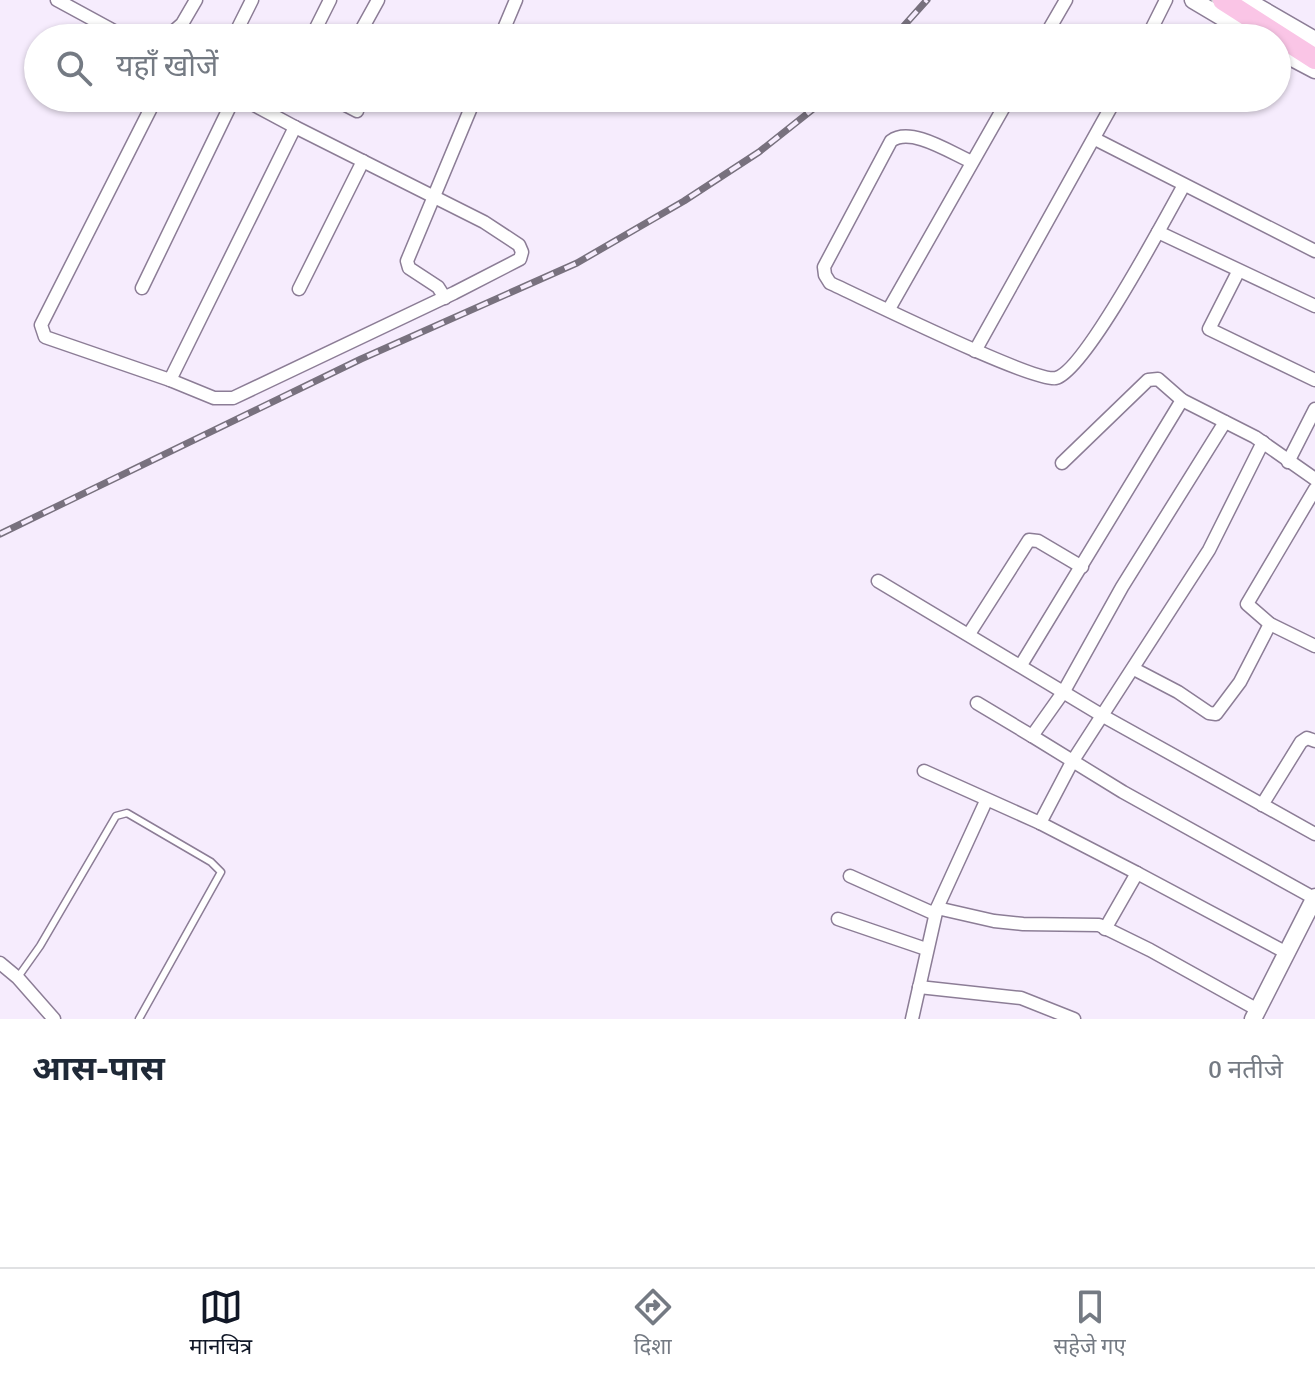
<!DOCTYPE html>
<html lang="hi">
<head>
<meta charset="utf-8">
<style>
	:root { --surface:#fff; --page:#f6f6f7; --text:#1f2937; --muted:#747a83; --line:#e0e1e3; --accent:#111827 }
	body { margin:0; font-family:Signika,"Noto Sans Devanagari",sans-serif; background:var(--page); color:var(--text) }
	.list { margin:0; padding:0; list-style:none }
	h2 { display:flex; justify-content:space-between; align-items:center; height:104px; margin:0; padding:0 32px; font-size:34px }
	h2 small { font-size:26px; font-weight:400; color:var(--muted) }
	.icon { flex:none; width:44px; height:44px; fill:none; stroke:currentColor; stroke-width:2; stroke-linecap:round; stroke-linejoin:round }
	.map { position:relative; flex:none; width:1315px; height:1019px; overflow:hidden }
	.search { position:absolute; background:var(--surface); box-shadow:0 2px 6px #0004; left:24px; right:24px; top:24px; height:88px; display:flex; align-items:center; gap:20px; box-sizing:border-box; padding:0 28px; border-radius:44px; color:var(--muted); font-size:30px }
	.sheet { height:248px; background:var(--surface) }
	nav { display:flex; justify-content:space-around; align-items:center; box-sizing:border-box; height:112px; border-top:2px solid var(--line); background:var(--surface); font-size:22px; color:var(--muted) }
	nav a { display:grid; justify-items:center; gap:4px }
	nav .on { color:var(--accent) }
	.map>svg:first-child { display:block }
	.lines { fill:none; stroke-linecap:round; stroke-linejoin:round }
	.service-casing { stroke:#8c7d96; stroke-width:9 }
	.minor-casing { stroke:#8c7d96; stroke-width:15 }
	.tertiary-casing { stroke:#8c7d96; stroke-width:19 }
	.primary-casing { stroke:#d6d6d7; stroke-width:23 }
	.service { stroke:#fff; stroke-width:6 }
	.minor { stroke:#fff; stroke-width:12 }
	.tertiary { stroke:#fff; stroke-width:16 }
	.primary { stroke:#fac5e6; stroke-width:20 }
	.rail-casing { stroke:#78717e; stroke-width:7 }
	.rail { stroke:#f6ecfd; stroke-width:4; stroke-dasharray:12; stroke-linecap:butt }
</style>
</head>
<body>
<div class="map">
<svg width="1315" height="1019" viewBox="0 0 1315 1019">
	<rect width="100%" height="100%" fill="#f6ecfd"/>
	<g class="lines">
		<g class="service-casing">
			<polyline id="service" points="18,977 40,946 116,816 127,813 211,862 221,872 139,1019"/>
		</g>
		<g class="minor-casing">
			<g id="minor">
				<polyline points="57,0 127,38"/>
				<polyline points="166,38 182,24 196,0"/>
				<polyline points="233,38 252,0"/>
				<polyline points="311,38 330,0"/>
				<polyline points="357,38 378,0"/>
				<polyline points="500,38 516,0"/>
				<polyline points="1044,38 1066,0"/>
				<polyline points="1147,38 1166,0"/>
				<polyline points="156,98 41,325 45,337 170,380 295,127 241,98"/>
				<polyline points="332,98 357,111"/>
				<polyline points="1095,139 1315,251"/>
				<path d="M972,162C951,153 911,126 891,141L824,267L825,275L830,283C863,298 1034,383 1056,378C1085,371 1166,217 1184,185"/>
				<polyline points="1158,232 1315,306"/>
				<polyline points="1238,272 1209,329 1315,380"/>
				<polyline points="142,288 234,98"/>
				<polyline points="299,289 363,161"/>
				<polyline points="445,298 438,287 409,268 407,261 475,98"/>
				<polyline points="889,309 1009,98"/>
				<polyline points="975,351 1116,98"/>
				<polyline points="170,380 214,398 233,398 454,293 520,259 522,252 519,245 484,222 295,127"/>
				<polyline points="1288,462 1315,409"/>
				<polyline points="1062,463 1148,380 1158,379 1182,400 1255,437 1315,479"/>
				<polyline points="1315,489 1247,604 1270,624 1315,646"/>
				<polyline points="878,581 1103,716 1315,834"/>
				<polyline points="969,634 1029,540 1038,541 1082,567"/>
				<polyline points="1021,665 1182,400"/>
				<polyline points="1134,669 1178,692 1209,713 1216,714 1240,682 1270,624"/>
				<polyline points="977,703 1032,736 1064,691 1122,587 1225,422"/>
				<polyline points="1032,736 1123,792 1314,898"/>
				<polyline points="924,771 1040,823 1137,873"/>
				<polyline points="1262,805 1301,742 1307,738 1315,741"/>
				<polyline points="1040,823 1072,762 1209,550 1263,442"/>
				<polyline points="850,876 935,914"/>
				<polyline points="937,908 986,801"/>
				<polyline points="838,919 926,949"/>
				<polyline points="1105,929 1137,873 1287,953"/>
				<polyline points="0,963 18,978 54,1019"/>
				<polyline points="919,987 1021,998 1074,1019"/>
				<polyline points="912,1019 937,908 994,921 1023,924 1099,925 1150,950 1258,1010"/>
			</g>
		</g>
		<g class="tertiary-casing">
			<g id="tertiary">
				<polyline points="1193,0 1257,38"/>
				<polyline points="1246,0 1315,40"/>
				<polyline points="1277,50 1315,70"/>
				<polyline points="1253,1019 1315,897"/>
			</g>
		</g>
		<g class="primary-casing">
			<polyline id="primary" points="1223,0 1315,59"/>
		</g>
		<use href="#service" class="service"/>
		<use href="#minor" class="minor"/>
		<use href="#tertiary" class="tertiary"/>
		<use href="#primary" class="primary"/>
		<g class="rail-casing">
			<g id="rail">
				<polyline points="893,38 927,0"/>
				<polyline points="0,534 361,359 577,263 684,201 759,152 827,98"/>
			</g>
		</g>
		<use href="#rail" class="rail"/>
	</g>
</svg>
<div class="search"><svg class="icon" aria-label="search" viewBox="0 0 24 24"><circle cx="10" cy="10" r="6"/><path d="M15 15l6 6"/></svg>यहाँ खोजें</div>
</div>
<section class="sheet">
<h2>आस-पास<small>0 नतीजे</small></h2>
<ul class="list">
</ul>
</section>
<nav>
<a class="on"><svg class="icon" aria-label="map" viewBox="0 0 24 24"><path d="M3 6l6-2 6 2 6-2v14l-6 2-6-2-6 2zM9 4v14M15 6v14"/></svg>मानचित्र</a>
<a><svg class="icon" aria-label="directions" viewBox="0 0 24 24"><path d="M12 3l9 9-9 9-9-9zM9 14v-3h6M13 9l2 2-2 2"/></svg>दिशा</a>
<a><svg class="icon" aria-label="saved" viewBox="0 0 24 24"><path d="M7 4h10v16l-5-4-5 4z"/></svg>सहेजे गए</a>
</nav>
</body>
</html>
